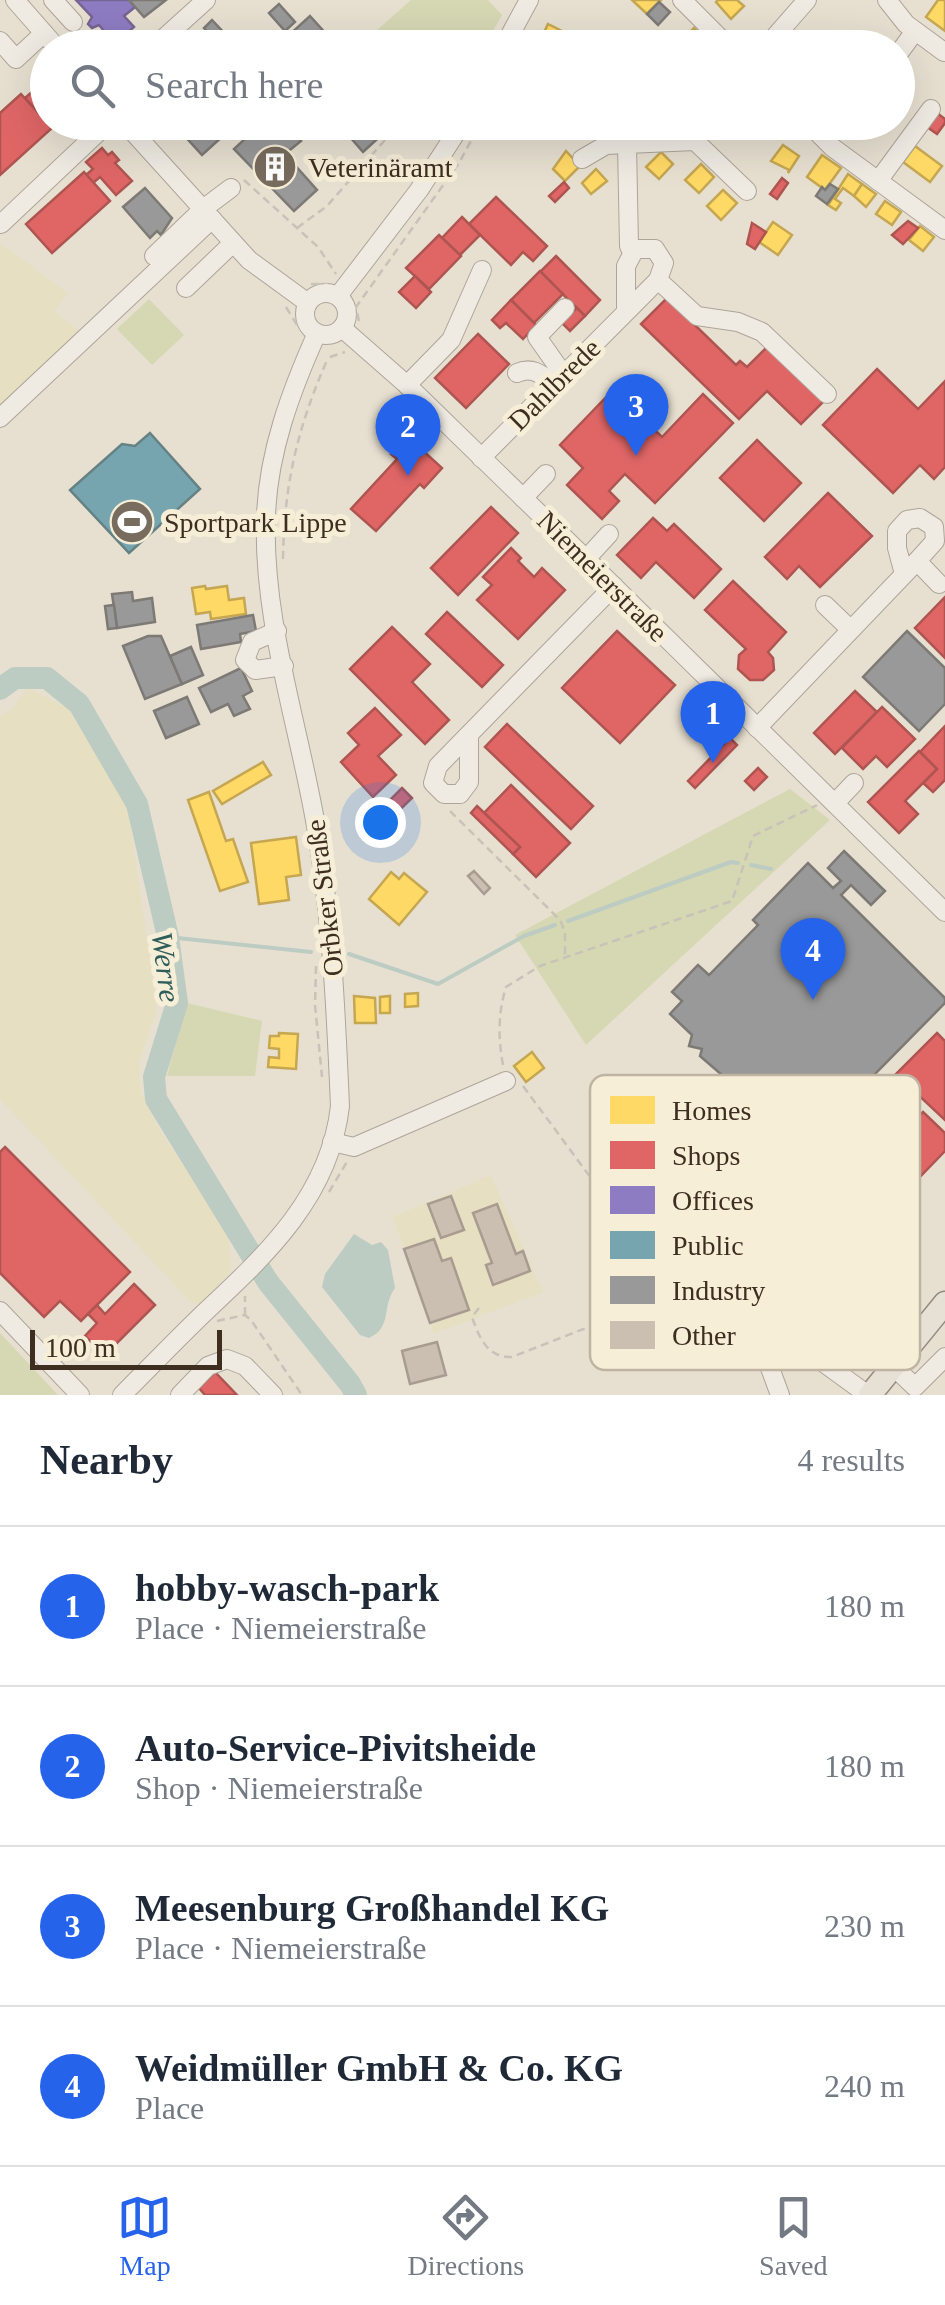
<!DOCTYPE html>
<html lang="en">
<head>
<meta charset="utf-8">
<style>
	:root { --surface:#fff; --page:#f6f6f7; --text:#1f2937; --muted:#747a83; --line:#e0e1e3; --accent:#2563eb }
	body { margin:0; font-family:Georgia,serif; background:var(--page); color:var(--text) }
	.scale { position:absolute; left:30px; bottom:25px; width:192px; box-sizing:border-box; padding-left:10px; border:5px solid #3d2e20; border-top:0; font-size:28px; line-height:35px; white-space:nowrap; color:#3d2e20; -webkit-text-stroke:8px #f7eed8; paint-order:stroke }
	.you { position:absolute; left:380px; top:822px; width:35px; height:35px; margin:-25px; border:8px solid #fff; border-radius:50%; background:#1a73e8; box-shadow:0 0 0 15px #1a73e833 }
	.badge { display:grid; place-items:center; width:65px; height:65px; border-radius:50%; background:var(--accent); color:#fff; font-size:32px; font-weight:700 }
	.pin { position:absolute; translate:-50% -82px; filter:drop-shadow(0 2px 5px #0008) }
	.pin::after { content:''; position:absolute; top:52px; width:35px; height:30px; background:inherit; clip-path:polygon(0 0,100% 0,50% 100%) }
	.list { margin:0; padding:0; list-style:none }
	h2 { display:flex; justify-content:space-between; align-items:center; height:130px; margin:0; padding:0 40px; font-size:42px }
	h2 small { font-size:32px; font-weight:400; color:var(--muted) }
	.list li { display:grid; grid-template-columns:65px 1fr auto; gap:30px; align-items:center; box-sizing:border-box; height:160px; padding:0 40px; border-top:2px solid var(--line) }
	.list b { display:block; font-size:38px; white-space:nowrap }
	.list p { margin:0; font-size:32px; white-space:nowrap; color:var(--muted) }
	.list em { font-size:32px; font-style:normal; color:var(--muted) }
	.icon { flex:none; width:55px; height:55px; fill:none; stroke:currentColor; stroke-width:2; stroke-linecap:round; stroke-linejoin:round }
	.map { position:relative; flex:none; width:945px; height:1395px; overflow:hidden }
	.search { position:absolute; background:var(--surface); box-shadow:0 10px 40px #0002; left:30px; right:30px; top:30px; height:110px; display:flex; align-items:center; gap:25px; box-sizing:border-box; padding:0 35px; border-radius:55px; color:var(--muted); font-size:38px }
	.sheet { height:770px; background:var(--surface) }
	nav { display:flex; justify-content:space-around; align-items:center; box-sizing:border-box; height:140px; border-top:2px solid var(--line); background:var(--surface); font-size:28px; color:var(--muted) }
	nav a { display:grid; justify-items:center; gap:5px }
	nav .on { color:var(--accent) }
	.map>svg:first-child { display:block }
	.farmland { fill:#e6dfc2 }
	.green { fill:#d6d7b3 }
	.water { fill:#bcccc2 }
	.homes { fill:#ffd966; stroke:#c5a651; stroke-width:2.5 }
	.shops { fill:#e06666; stroke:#af5551; stroke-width:2.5 }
	.offices { fill:#8e7cc3; stroke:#766592; stroke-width:2.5 }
	.public { fill:#76a5af; stroke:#658184; stroke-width:2.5 }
	.industry { fill:#999; stroke:#7d7975; stroke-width:2.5 }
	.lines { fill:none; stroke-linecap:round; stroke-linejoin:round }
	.stream { stroke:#bcccc2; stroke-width:4 }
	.river { stroke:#bcccc2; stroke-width:22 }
	.building { fill:#cbbfb2; stroke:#a89c90; stroke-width:2.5 }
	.minor-casing { stroke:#ada599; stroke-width:20 }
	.major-casing { stroke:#928b80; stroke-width:25 }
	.path { stroke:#c8c2b9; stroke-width:2.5; stroke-dasharray:8 5; stroke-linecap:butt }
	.minor { stroke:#efebe3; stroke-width:18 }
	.major { stroke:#e6e1d4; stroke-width:22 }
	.labels { text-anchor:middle; stroke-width:10; stroke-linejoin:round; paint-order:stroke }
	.poi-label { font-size:28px; fill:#3d2e20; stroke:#f7eed8; text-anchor:start }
	.street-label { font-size:28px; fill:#3d2e20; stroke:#f7eed8 }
	.water-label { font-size:30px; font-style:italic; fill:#2f5d5a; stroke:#f7eed8 }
	.key { fill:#f7eed8; stroke:#bfb4a1; stroke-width:2.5 }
	.key-label { font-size:28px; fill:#3d2e20 }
</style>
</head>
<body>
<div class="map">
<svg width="945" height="1395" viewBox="0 0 945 1395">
	<rect width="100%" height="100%" fill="#e7e0d1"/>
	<g class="farmland">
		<polygon points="0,243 68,293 54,311 80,332 0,406"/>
		<polygon points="27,688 68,708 128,808 157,1011 139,1062 140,1091 160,1131 228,1231 231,1271 201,1304 190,1301 0,1099 0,717 14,707"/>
		<polygon points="491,1175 543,1292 434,1334 393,1217"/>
	</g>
	<g class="green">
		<polygon points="411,0 488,0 502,15 484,47 358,47"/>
		<polygon points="149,299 184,335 152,365 117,329"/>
		<polygon points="790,789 830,820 586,1045 515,935"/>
		<polygon points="187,1003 262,1021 255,1076 167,1076"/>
		<polygon points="0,1333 58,1395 0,1395"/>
	</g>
	<path class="water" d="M354,1234L372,1245L381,1242L388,1250L395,1288C381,1307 393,1327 369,1338L360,1335L322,1287L325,1274Z"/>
	<g class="homes">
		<polygon points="632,0 661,0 647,14"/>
		<polygon points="718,0 737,0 744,6 731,19 716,2"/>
		<polygon points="938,0 945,0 945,31 926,17"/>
		<polygon points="548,24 572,36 566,48 549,48 539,43"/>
		<polygon points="694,28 704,38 696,48 675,48 670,43 678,34 683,39"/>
		<polygon points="517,122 540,122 536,131 527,131 516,125"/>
		<polygon points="783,145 799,156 788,173 789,170 771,161"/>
		<polygon points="915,146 942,166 930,182 903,162"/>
		<polygon points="566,151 580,166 565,181 553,169"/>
		<polygon points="661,152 673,164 659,179 646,167"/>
		<polygon points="822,155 841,168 825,190 807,177"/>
		<polygon points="701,164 714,177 699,193 685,180"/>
		<polygon points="596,169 607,181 591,194 582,183"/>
		<polygon points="848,174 862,184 854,196 843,188 835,199 841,203 836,210 828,205"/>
		<polygon points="862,184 876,194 866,207 854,196"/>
		<polygon points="723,190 737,203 721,220 707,206"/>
		<polygon points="885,201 901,212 892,225 876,214"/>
		<polygon points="773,222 792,235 778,255 759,242"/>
		<polygon points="920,226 934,237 923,251 909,240"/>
		<polygon points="205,586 206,589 227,586 229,600 244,598 246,614 211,619 210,612 196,614 192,588"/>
		<polygon points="263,762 271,775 222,804 213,791"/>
		<polygon points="209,792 226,841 233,839 248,882 220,891 188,800"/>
		<polygon points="296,837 301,875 286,877 289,900 259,904 251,843"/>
		<polygon points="391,872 399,879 404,873 427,892 399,925 369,899"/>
		<polygon points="418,993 418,1006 405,1007 405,994"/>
		<polygon points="354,996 375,998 376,1023 355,1023"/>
		<polygon points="390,996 390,1013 380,1013 380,997"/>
		<polygon points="279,1033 298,1034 296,1069 268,1067 269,1057 279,1058 279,1049 269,1048 270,1036 279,1036"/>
		<polygon points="532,1052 544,1068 526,1082 514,1066"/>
	</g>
	<g class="shops">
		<polygon points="44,81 48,84 49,124 25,98"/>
		<polygon points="21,94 52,128 0,175 0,113"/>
		<polygon points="937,113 945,119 945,123 937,134 927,127"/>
		<polygon points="102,148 108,155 112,152 119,160 115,163 132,181 116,195 100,177 93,183 86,175 93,169 86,162"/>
		<polygon points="84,172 110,201 52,253 26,224"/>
		<polygon points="782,178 788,183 777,199 770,194"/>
		<polygon points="564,182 569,188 555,202 549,196"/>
		<polygon points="496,197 547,246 533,261 523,252 511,265 469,224"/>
		<polygon points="462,217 480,235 460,255 442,238"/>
		<polygon points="908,221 918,228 903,244 892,235"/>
		<polygon points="752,223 766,232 755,249 747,244"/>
		<polygon points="439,235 461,256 429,289 406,268"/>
		<polygon points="556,256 600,300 585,316 540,272"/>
		<polygon points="540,271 563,294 534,323 511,300"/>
		<polygon points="415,276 431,292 416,308 399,292"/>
		<polygon points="667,298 736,365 740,361 747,367 768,346 824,401 801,424 767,391 739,419 641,324"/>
		<polygon points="511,300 536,325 523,339 506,323 500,328 492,320"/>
		<polygon points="577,308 585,316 570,331 562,323"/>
		<polygon points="478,334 509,364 466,408 435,378"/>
		<polygon points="877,369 918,409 945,381 945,467 934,479 920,465 893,493 823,425"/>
		<polygon points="613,390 662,437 703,394 733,423 655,503 625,474 609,491 619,501 602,519 567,485 583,468 560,445"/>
		<polygon points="407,436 442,468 424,488 420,484 376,531 351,509 397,459 391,454"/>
		<polygon points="757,440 801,483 764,521 720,478"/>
		<polygon points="828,493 872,536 820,587 799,566 787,579 765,557"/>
		<polygon points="491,507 518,533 458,595 431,568"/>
		<polygon points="653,518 667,531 674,524 721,569 694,598 656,562 641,578 617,555"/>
		<polygon points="511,548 521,558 518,561 534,577 542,568 565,590 518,639 477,600 492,585 483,577"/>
		<polygon points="733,581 786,632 768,652 773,658 774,670 763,680 750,680 738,669 739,655 746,649 705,610"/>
		<polygon points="945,597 945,658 915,628"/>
		<polygon points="447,612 503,665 482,687 426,634"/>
		<polygon points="392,627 430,664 412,682 449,720 425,744 350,669"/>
		<polygon points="617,631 675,685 620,743 562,688"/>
		<polygon points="855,691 877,712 835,754 814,733"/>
		<polygon points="882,707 915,739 887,767 876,756 863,769 842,748"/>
		<polygon points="375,708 401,735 378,756 396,775 373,797 341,762 359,745 348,733"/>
		<polygon points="507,724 593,806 571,829 485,747"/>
		<polygon points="945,726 945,780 933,792 923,783 937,769 920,752"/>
		<polygon points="730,738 737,745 695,788 688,781"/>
		<polygon points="919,751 937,769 905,801 918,814 899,833 868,802"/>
		<polygon points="758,768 767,777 754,790 745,781"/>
		<polygon points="511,785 570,843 536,877 513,854 520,847 484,813"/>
		<polygon points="402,788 412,798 385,824 375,815"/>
		<polygon points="477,806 520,847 513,854 471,813"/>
		<polygon points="937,1033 945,1041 945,1120 896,1074"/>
		<polygon points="923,1112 945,1133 945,1151 884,1214 853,1184"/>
		<polygon points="5,1147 130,1272 81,1321 60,1301 44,1317 0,1273 0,1152"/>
		<polygon points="856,1241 886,1270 881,1275 913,1306 850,1371 777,1308 821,1262 829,1270"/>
		<polygon points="134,1284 155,1305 105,1355 85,1336 97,1323 88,1314 97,1305 105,1314"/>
		<polygon points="215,1372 237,1395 205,1395 199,1388"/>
	</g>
	<polygon class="offices" points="76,0 129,0 135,7 124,16 134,27 121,38 121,43 115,44 99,25 92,28 88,24 92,17"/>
	<polygon class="public" points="150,433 200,489 129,553 70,490 122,444 135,446"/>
	<g class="industry">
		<polygon points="129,0 166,0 144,17"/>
		<polygon points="659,2 670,12 658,25 647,14"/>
		<polygon points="279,4 295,22 285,31 269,13"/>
		<polygon points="310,16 339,48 276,48 278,45"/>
		<polygon points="212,20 228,37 219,45 204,28"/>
		<polygon points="265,32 278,45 276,48 248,48"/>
		<polygon points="191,122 281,122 301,141 285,154 317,190 294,211 234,149 246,138 235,125 202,155 181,132"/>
		<polygon points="337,122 396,122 363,152"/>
		<polygon points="736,122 743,130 740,134 694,133 694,124"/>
		<polygon points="830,184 838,189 827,204 816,196 822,187 825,190"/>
		<polygon points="145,188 172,218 161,235 157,231 150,238 123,207"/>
		<polygon points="132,592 133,601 152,598 155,622 117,628 112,594"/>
		<polygon points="114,605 117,628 108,629 105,606"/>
		<polygon points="253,615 256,631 240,634 241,642 201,649 197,625"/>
		<polygon points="907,631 945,668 945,704 919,731 863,677"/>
		<polygon points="148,636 161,636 182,684 145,699 123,646"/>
		<polygon points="191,647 203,675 182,684 170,656"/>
		<polygon points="241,668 252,691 243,696 250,709 234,716 228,704 211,712 199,688"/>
		<polygon points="187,697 199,724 166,738 154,711"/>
		<polygon points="844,851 885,891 871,905 851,885 841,895 945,998 945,1003 804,1146 700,1056 702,1049 689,1046 692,1035 670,1014 682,1001 672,992 698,965 709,975 758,925 753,920 808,863 833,888 841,881 828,868"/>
	</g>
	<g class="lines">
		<g class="stream">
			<polyline points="751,865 771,869"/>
			<polyline points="568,921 731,862 738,863"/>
			<polyline points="168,937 311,952"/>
			<polyline points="349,954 438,984 524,936 555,925"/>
		</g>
		<polyline class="river" points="0,689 15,678 47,678 79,704 137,804 168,937 177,1003 154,1077 156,1099 268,1282 350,1384 356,1395"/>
	</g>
	<g class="building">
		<polygon points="474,871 490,888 484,894 468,876"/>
		<polygon points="451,1196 464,1230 441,1238 428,1204"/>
		<polygon points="497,1204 516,1254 523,1251 530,1271 493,1285 486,1265 492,1263 473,1213"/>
		<polygon points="434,1239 442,1261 451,1258 469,1310 430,1323 404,1249"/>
		<polygon points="437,1342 446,1375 410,1384 402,1351"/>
	</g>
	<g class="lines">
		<g class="minor-casing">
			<g id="minor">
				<polyline points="15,0 57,48"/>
				<polyline points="53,0 73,22"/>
				<polyline points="682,0 730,48"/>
				<polyline points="887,0 906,24 944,52"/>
				<polyline points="0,41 16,59 44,33"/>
				<polyline points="153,48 206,0"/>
				<polyline points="503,48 529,0"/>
				<polyline points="765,48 807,0"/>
				<polyline points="899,53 915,31"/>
				<polyline points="124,122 249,260 308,303"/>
				<polyline points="807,122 832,147 945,230"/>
				<polyline points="582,159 606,145 627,144"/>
				<polyline points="878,181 931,109"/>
				<polyline points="1,224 109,122"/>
				<polyline points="632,252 629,246 627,144 695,141 747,191"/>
				<polyline points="154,256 203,209 231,188"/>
				<polyline points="658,280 697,316 738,322 762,332 827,394"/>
				<polyline points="186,288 233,243"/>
				<circle cx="326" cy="314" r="21"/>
				<polyline points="338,296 419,190 463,122"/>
				<polyline points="342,328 407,385 586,559 945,912"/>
				<path d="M517,373C532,366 541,374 554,384"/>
				<polyline points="563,374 537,337 565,308"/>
				<polyline points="407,385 451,340 482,270"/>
				<polyline points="0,418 212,219"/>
				<polyline points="481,458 658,280 664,263 655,249 635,249 626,266 626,312"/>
				<polyline points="523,498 546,474"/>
				<polyline points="586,559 609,534"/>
				<polyline points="917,561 939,584"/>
				<polyline points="825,605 850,629"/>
				<polyline points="277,631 252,642 245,660 255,670 284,666"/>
				<polyline points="757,728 917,561 935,541 934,527 920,518 907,520 897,531 897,548 904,574"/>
				<polyline points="469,735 469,782 460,794 444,794 433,783 438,766 614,586"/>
				<polyline points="835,803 854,783"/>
				<polyline points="332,1142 354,1147 506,1081"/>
				<polyline points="702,1264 802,1347 868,1395"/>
				<polyline points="760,1310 753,1322 780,1395"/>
				<polyline points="0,1311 80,1395"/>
				<polyline points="892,1365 915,1387 945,1357"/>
				<path d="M122,1395C149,1368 176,1340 204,1313C266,1255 330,1196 340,1106C336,1014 332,923 317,832C300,728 262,622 266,516C268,452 291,391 317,333"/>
				<polyline points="180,1395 208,1366 227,1359 245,1366 273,1395"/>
			</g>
		</g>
		<g class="major-casing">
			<polyline id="major" points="870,1395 945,1303"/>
		</g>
		<g class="path">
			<polyline points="244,180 318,247 336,274"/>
			<polyline points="297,228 327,206 399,124"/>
			<polyline points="311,284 328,284"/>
			<polyline points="286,307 300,330"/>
			<polyline points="359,321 356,307 459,163 481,122"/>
			<polyline points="330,357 345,352"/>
			<path d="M283,559C284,483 298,426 328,358"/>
			<polyline points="450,811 560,920 565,932 565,956"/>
			<polyline points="316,966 315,1005 322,1077"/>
			<path d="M503,1065C498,1038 498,1013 506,987L540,966L732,901L753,836L817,805"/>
			<polyline points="523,1086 619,1216 634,1230 687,1258"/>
			<polyline points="329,1192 348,1160"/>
			<path d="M479,1308L472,1317C479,1337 487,1358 512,1357L701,1283"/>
			<polyline points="245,1315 245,1296"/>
			<polyline points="217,1321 245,1315 251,1320 302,1395"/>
		</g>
		<use href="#minor" class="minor"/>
		<use href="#major" class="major"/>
	</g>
	<defs>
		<g id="building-disc" transform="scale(2.25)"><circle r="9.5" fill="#786c5e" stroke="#f7eed8"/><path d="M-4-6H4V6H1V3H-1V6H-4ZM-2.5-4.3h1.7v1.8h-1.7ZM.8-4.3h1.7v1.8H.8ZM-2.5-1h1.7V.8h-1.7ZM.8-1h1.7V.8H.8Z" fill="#fff"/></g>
		<g id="stadium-disc" transform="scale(2.25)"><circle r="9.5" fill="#786c5e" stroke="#f7eed8"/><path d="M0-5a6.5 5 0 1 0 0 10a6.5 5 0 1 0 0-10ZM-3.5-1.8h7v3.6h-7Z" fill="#fff"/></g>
	</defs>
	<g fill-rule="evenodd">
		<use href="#building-disc" x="275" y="167"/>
		<use href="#stadium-disc" x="132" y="522"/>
	</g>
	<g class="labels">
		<g class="poi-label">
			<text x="308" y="177">Veterinäramt</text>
			<text x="164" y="532">Sportpark Lippe</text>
		</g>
		<g class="street-label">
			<text transform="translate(554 384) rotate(-45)" y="10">Dahlbrede</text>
			<text transform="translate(603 576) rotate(45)" y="10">Niemeierstraße</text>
			<text transform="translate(324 898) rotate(-97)" y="10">Orbker Straße</text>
		</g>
		<g class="water-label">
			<text transform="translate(166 967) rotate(83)" y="10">Werre</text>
		</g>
	</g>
	<rect x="590" y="1075" width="330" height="295" rx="15" class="key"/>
	<rect x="610" y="1096" width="45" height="28" fill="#ffd966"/>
	<rect x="610" y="1141" width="45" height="28" fill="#e06666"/>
	<rect x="610" y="1186" width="45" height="28" fill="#8e7cc3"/>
	<rect x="610" y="1231" width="45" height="28" fill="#76a5af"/>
	<rect x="610" y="1276" width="45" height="28" fill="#999"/>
	<rect x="610" y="1321" width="45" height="28" fill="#cbbfb2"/>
	<g class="key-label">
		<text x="672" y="1120">Homes</text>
		<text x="672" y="1165">Shops</text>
		<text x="672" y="1210">Offices</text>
		<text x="672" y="1255">Public</text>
		<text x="672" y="1300">Industry</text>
		<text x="672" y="1345">Other</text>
	</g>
</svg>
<div class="scale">100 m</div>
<div class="you"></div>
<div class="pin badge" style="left:713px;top:763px">1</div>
<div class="pin badge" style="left:408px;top:476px">2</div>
<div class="pin badge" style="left:636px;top:456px">3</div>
<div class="pin badge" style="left:813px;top:1000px">4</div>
<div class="search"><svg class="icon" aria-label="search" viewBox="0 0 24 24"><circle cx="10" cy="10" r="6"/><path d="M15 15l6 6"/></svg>Search here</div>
</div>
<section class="sheet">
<h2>Nearby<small>4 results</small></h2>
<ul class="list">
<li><span class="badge">1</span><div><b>hobby-wasch-park</b><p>Place · Niemeierstraße</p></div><em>180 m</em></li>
<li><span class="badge">2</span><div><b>Auto-Service-Pivitsheide</b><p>Shop · Niemeierstraße</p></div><em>180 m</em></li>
<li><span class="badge">3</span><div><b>Meesenburg Großhandel KG</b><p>Place · Niemeierstraße</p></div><em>230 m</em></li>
<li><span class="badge">4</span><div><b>Weidmüller GmbH &amp; Co. KG</b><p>Place</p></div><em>240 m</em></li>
</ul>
</section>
<nav>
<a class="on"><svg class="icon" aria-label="map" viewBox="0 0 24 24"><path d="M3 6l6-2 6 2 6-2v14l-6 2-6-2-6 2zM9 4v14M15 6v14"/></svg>Map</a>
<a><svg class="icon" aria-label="directions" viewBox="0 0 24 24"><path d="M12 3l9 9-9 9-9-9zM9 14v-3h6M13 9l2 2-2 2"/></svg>Directions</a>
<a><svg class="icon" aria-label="saved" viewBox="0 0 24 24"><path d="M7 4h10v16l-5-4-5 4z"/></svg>Saved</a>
</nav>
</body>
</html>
